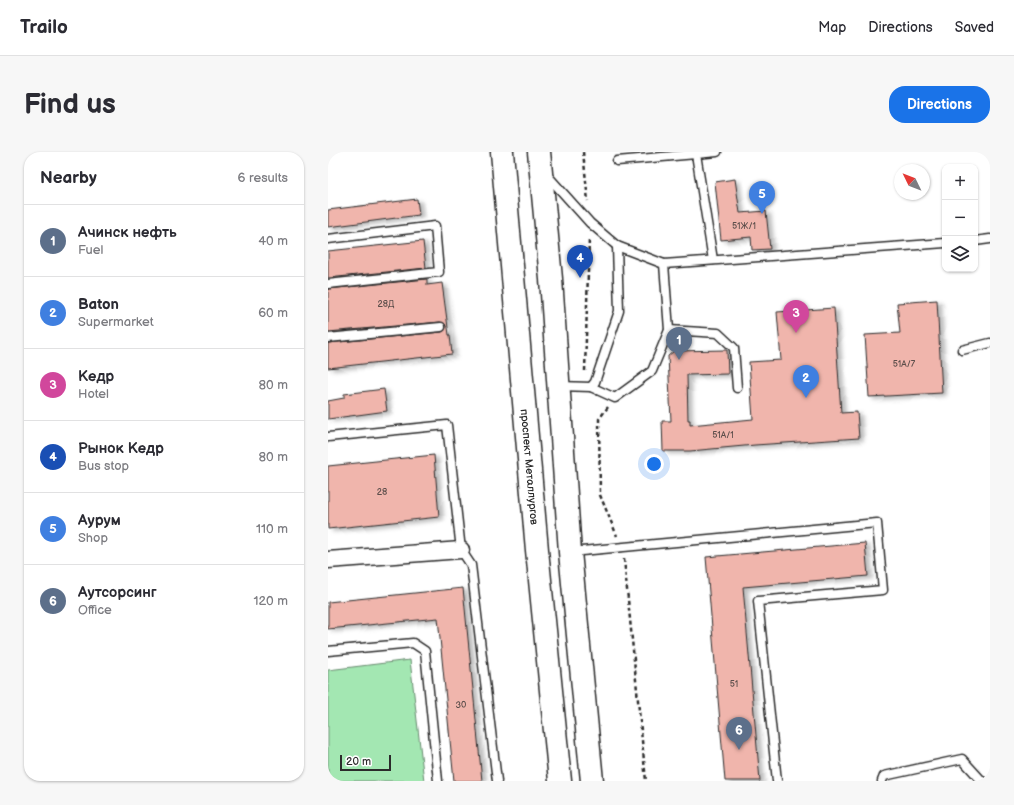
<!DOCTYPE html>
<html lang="en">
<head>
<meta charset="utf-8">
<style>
	:root { --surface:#fff; --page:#f7f7f7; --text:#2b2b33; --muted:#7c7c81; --line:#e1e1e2; --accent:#1a73e8 }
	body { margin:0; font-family:"Balsamiq Sans",sans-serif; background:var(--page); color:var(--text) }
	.controls { position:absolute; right:12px; top:12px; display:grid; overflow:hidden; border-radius:8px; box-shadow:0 1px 3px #0004 }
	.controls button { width:36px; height:36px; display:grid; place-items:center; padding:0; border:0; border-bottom:1px solid var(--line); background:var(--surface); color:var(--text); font:20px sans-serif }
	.compass { position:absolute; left:566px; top:12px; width:36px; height:36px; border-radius:50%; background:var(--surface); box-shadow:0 1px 3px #0004; rotate:313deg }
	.scale { position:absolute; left:12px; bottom:10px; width:51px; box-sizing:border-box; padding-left:4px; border:2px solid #2b2b2b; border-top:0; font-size:11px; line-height:14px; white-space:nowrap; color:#2b2b2b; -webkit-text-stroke:3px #fff; paint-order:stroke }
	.you { position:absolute; left:326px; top:312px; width:14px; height:14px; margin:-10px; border:3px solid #fff; border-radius:50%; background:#1a73e8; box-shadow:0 0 0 6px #1a73e833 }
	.badge { display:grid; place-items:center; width:26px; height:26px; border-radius:50%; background:var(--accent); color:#fff; font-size:13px; font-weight:700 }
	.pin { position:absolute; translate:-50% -33px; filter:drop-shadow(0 1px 2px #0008) }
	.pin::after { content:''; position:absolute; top:21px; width:14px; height:12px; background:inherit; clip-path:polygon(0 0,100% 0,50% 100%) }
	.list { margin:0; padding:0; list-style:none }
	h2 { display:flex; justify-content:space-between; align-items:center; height:52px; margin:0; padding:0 16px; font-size:17px }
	h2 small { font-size:13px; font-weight:400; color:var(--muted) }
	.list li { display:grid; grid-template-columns:26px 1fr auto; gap:12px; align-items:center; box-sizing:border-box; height:72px; padding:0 16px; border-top:1px solid var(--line) }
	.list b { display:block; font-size:15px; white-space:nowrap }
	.list p { margin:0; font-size:13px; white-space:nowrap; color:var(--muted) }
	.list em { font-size:13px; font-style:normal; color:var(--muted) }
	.icon { flex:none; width:22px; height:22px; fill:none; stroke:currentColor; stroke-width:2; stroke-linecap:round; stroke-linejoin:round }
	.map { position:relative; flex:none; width:662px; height:629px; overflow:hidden; border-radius:16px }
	header { display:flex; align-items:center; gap:24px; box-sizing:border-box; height:56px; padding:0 20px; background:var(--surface); border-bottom:1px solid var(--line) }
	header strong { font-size:19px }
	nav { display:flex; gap:22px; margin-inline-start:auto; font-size:14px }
	.intro { display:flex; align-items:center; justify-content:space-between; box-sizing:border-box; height:96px; padding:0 24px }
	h1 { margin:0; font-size:28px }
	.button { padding:10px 18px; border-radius:16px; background:var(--accent); color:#fff; font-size:14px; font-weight:700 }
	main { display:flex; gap:24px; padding:0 24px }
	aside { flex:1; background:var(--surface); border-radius:16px; box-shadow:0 1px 3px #0004 }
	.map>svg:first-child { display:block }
	.green { fill:#a3e7b2; stroke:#67896e }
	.building { fill:#f0b5ac; stroke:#2b2b2b; filter:url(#shadow) }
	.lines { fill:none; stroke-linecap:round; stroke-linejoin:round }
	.lane-casing { stroke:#2b2b2b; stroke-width:11 }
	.street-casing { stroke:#2b2b2b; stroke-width:19 }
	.primary-casing { stroke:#2b2b2b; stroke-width:25 }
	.path { stroke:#2b2b2b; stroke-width:2.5; stroke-dasharray:4 3; stroke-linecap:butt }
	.lane { stroke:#fff; stroke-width:8 }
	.street { stroke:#fff; stroke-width:16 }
	.primary { stroke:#fff; stroke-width:22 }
	.labels { text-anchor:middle; stroke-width:3; stroke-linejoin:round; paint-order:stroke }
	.number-label { font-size:9px; fill:#5c4e4b }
	.street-label { font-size:11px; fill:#2b2b2b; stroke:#fff }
</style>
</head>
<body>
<header>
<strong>Trailo</strong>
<nav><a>Map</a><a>Directions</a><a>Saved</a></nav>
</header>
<div class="intro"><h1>Find us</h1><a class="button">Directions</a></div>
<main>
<aside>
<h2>Nearby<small>6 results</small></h2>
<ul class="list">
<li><span class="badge" style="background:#5c6f8a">1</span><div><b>Ачинск нефть</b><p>Fuel</p></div><em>40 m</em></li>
<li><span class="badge" style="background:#3f7fe0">2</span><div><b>Baton</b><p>Supermarket</p></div><em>60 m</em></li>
<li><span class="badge" style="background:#d1479c">3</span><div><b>Кедр</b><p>Hotel</p></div><em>80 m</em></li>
<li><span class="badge" style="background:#1a4fb4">4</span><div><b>Рынок Кедр</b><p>Bus stop</p></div><em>80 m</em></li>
<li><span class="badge" style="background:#3f7fe0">5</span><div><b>Аурум</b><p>Shop</p></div><em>110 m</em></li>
<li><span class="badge" style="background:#5c6f8a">6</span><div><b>Аутсорсинг</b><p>Office</p></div><em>120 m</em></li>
</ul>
</aside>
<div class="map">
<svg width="662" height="629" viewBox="0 0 662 629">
	<defs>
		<filter id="shadow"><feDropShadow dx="4.5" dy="2.5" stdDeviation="2" flood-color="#0004"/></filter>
	</defs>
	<rect width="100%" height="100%" fill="#fff"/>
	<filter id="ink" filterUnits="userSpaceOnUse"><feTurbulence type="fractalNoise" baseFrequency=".025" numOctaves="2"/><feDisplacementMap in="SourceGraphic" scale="8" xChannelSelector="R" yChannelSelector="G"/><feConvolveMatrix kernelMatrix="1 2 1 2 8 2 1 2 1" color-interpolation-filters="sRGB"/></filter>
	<g filter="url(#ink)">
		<polygon class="green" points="82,508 96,629 0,629 0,518"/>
		<g class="building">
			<polygon points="407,27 412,61 438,59 442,97 424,98 423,85 393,88 387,30"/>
			<polygon points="89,47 91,63 0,75 0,58"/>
			<polygon points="95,89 98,116 0,126 0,99"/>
			<polygon points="99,127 99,133 114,131 121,183 122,183 124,202 0,216 0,191 114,180 116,179 118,175 117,172 112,170 0,180 0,137"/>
			<polygon points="609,148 614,241 541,245 537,183 572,181 569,151"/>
			<polygon points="506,156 513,261 529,260 531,286 427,293 362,299 335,299 334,269 343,269 340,204 346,199 399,198 400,222 359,223 360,268 362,268 362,273 425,267 421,210 453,208 449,160"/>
			<polygon points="56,237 59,259 0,267 0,249 16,246 16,242"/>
			<polygon points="106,303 111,365 0,377 0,314"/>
			<polygon points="537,391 540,424 415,435 432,629 397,629 378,405"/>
			<polygon points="135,436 154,629 126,629 110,466 0,477 0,450"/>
		</g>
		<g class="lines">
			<g class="lane-casing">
				<g id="lane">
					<polyline points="289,9 368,2"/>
					<polyline points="218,22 262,71 289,94 336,112 617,91"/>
					<polyline points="0,87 107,74 111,120 0,132"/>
					<polyline points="647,89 662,87"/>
					<polyline points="385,108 368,2 389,0"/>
					<polyline points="341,178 390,181 406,196 409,236"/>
					<polyline points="0,186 113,175"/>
					<polyline points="634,198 662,191"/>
					<polyline points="231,234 263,235 267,230 291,159 289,94"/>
					<polyline points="263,235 287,246 324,219 341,178 336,112"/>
					<polyline points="0,285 119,273 133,398 143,413 169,629"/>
					<polyline points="243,400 549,371 555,438 430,449 449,629"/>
					<polyline points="0,499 85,491 97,499 110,629"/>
					<polyline points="554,629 556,624 634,607 654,629"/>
				</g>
			</g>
			<g class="street-casing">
				<polyline id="street" points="0,408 133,398"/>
			</g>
			<g class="primary-casing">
				<g id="primary">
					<path id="s1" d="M174,0L209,398L232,629"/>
					<polyline points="211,0 223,127 242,400 264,629"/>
				</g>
			</g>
			<g class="path">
				<polyline points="255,0 260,49"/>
				<polyline points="257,219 261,86"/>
				<polyline points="280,255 271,267 272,343 289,384"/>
				<polyline points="296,407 318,629"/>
			</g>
			<use href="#lane" class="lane"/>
			<use href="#street" class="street"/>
			<use href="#primary" class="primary"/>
		</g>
	</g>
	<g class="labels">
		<g class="number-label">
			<text x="416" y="77">51Ж/1</text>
			<text x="58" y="155">28Д</text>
			<text x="576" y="215">51А/7</text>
			<text x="395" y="286">51А/1</text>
			<text x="54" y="343">28</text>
			<text x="406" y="535">51</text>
			<text x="133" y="556">30</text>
		</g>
		<g class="street-label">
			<text dy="4" stroke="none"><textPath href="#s1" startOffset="316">проспект Металлургов</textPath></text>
		</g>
	</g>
</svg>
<div class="controls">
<button>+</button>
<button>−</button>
<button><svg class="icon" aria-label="layers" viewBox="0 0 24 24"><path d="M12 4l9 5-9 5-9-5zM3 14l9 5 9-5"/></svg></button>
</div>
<svg class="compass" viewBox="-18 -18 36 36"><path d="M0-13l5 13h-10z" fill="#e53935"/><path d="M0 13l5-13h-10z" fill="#7c7c81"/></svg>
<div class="scale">20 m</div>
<div class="you"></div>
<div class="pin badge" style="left:351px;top:208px;background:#5c6f8a">1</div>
<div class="pin badge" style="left:478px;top:246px;background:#3f7fe0">2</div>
<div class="pin badge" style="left:468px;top:181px;background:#d1479c">3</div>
<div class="pin badge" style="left:252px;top:126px;background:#1a4fb4">4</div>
<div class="pin badge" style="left:434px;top:62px;background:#3f7fe0">5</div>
<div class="pin badge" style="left:411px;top:598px;background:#5c6f8a">6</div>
</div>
</main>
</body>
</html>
